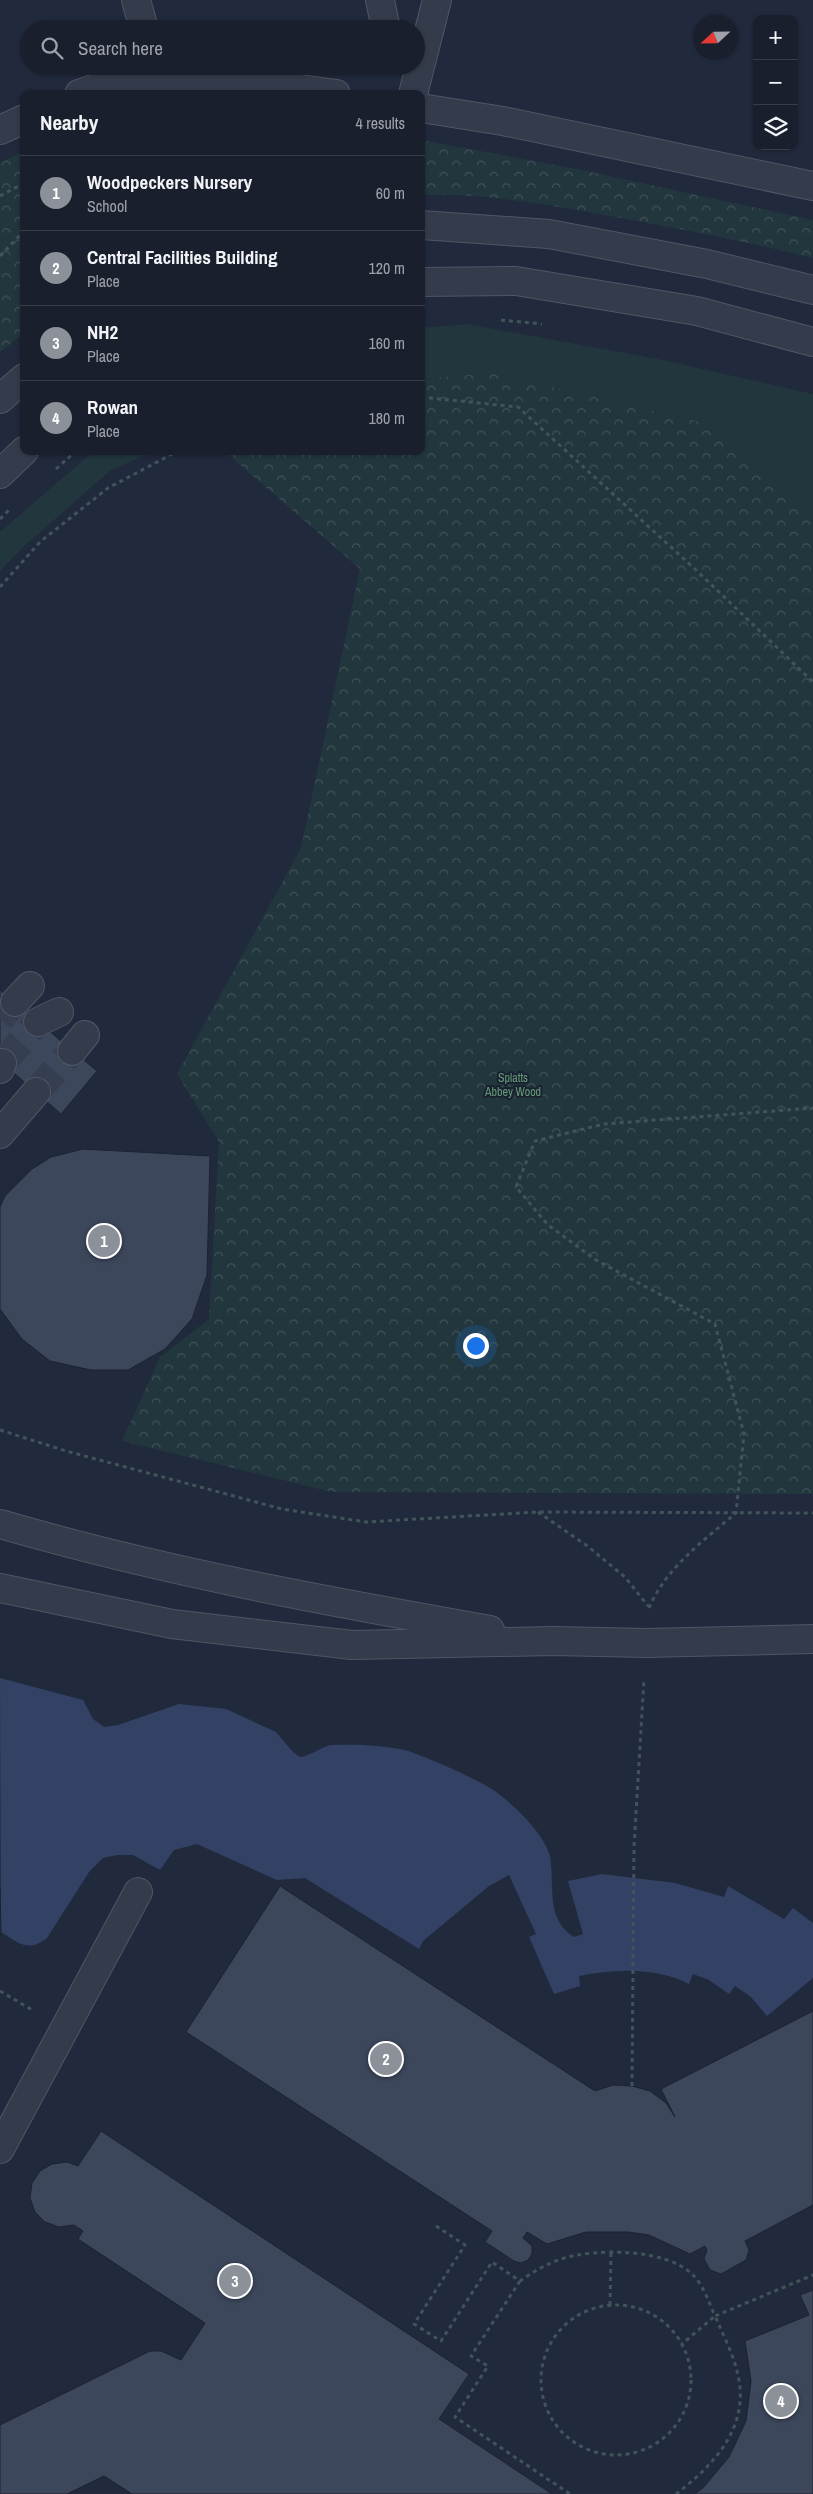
<!DOCTYPE html>
<html lang="en">
<head>
<meta charset="utf-8">
<style>
	:root { --surface:#191f2d; --page:#222735; --text:#f1f3f6; --muted:#9fa2aa; --line:#373d49; --accent:#8c9099 }
	body { margin:0; font-family:"Archivo Narrow",sans-serif; background:var(--page); color:var(--text) }
	.controls { position:absolute; right:15px; top:15px; display:grid; overflow:hidden; border-radius:10px; box-shadow:0 1px 4px #0004 }
	.controls button { width:45px; height:45px; display:grid; place-items:center; padding:0; border:0; border-bottom:1px solid var(--line); background:var(--surface); color:var(--text); font:25px sans-serif }
	.compass { position:absolute; left:693px; top:15px; width:45px; height:45px; border-radius:50%; background:var(--surface); box-shadow:0 1px 4px #0004; rotate:248deg }
	.you { position:absolute; left:475px; top:1345px; width:18px; height:18px; margin:-12px; border:4px solid #fff; border-radius:50%; background:#1a73e8; box-shadow:0 0 0 8px #1a73e833 }
	.badge { display:grid; place-items:center; width:32px; height:32px; border-radius:50%; background:var(--accent); color:#fff; font-size:16px; font-weight:700 }
	.pin { position:absolute; translate:-50% -50%; border:2px solid #fff; box-shadow:0 1px 5px #0006 }
	.list { margin:0; padding:0; list-style:none }
	h2 { display:flex; justify-content:space-between; align-items:center; height:65px; margin:0; padding:0 20px; font-size:21px }
	h2 small { font-size:16px; font-weight:400; color:var(--muted) }
	.list li { display:grid; grid-template-columns:32px 1fr auto; gap:15px; align-items:center; box-sizing:border-box; height:75px; padding:0 20px; border-top:1px solid var(--line) }
	.list b { display:block; font-size:19px; white-space:nowrap }
	.list p { margin:0; font-size:16px; white-space:nowrap; color:var(--muted) }
	.list em { font-size:16px; font-style:normal; color:var(--muted) }
	.icon { flex:none; width:28px; height:28px; fill:none; stroke:currentColor; stroke-width:2; stroke-linecap:round; stroke-linejoin:round }
	.map { position:relative; flex:none; width:813px; height:2494px; overflow:hidden }
	.search { position:absolute; background:var(--surface); box-shadow:0 1px 4px #0004; left:20px; top:20px; width:405px; height:55px; display:flex; align-items:center; gap:12px; box-sizing:border-box; padding:0 18px; border-radius:28px; color:var(--muted); font-size:19px }
	.panel { position:absolute; background:var(--surface); box-shadow:0 1px 4px #0004; left:20px; top:90px; width:405px; height:365px; border-radius:10px }
	.map>svg:first-child { display:block }
	.grass { fill:#22373d }
	.forest { fill:url(#forest-crowns) }
	.water { fill:#334264 }
	.building { fill:#3c475b; stroke:#1c2332 }
	.lines { fill:none; stroke-linecap:round; stroke-linejoin:round }
	.minor-tunnel { stroke:#363e51; stroke-width:28; stroke-dasharray:28 14; stroke-linecap:butt }
	.minor-casing { stroke:#4f5666; stroke-width:30 }
	.path { stroke:#40545a; stroke-width:3; stroke-dasharray:4 4; stroke-linecap:butt }
	.minor { stroke:#343c4c; stroke-width:28 }
	.labels { text-anchor:middle; stroke-width:4; stroke-linejoin:round; paint-order:stroke }
	.park-label { font-size:12px; fill:#659a77; stroke:#1a2130 }
</style>
</head>
<body>
<div class="map">
<svg width="813" height="2494" viewBox="0 0 813 2494">
	<defs>
		<pattern id="forest-crowns" width="20" height="18" patternUnits="userSpaceOnUse" patternTransform="scale(1.25)"><rect width="20" height="18" fill="#22373d"/><path d="M2 6a3 3 0 1 1 6 0M12 15a3 3 0 1 1 6 0" fill="none" stroke="#405258"/></pattern>
	</defs>
	<rect width="100%" height="100%" fill="#21293c"/>
	<g class="grass">
		<polygon points="467,324 663,360 813,394 813,514 710,424 492,373 421,379 421,328"/>
		<polygon points="94,451 156,451 111,470 22,548 0,571 0,532"/>
	</g>
	<g class="forest">
		<path d="M421,140L577,169L813,220V258C744,241 675,228 605,215C544,204 484,193 421,195Z"/>
		<polygon points="24,151 24,333 0,352 0,163"/>
		<polygon points="492,373 710,424 813,514 813,1494 332,1492 122,1441 160,1357 209,1319 219,1142 177,1074 301,848 360,569 224,451 421,451 421,379"/>
	</g>
	<path class="water" d="M0,1678L83,1700L93,1719L104,1727L118,1725L179,1704L226,1709L276,1732L293,1752L300,1757C312,1756 321,1746 332,1745C354,1744 383,1745 405,1750C423,1755 476,1779 492,1789C511,1802 546,1835 550,1857C555,1886 545,1919 574,1937L583,1934L568,1881L602,1874L675,1883L724,1897L728,1886L784,1919L793,1908L813,1923V1978L767,2016L751,1997L735,1986L729,1994L709,1980L693,1974L689,1984C655,1967 616,1969 579,1976L580,1986L554,1994L529,1937L536,1934L509,1875L489,1886L423,1941L419,1949L305,1878L277,1880L197,1844L174,1850L160,1870L133,1855H117L103,1858L89,1872L47,1938C28,1953 19,1943 1,1932Z"/>
	<g class="building">
		<polygon points="0,990 97,1071 61,1114 0,1061"/>
		<polygon points="83,1149 210,1156 207,1275 192,1319 165,1349 128,1370 91,1370 50,1361 22,1339 0,1309 0,1207 5,1196 32,1169 51,1157"/>
		<polygon points="280,1886 595,2091 613,2085 632,2086 650,2091 666,2103 675,2117 661,2089 813,2011 813,2205 745,2241 749,2250 746,2260 721,2274 710,2270 704,2259 707,2250 705,2246 690,2254 649,2235 628,2232 586,2232 547,2244 527,2232 523,2238 532,2246 532,2254 528,2260 521,2263 514,2261 485,2242 492,2231 186,2032"/>
		<polygon points="0,1889 1,1932 0,1936"/>
		<polygon points="101,2131 469,2374 439,2419 552,2494 132,2494 104,2476 67,2494 0,2494 0,2425 150,2351 161,2351 181,2360 205,2323 78,2239 83,2231 74,2225 59,2227 45,2222 35,2212 30,2198 32,2183 40,2171 52,2164 67,2162 78,2166"/>
		<polygon points="813,2290 813,2494 694,2494 703,2488 729,2457 746,2421 751,2381 745,2341 809,2315 800,2295"/>
	</g>
	<g class="lines">
		<g class="minor-tunnel">
			<polyline points="0,1019 15,1002"/>
			<polyline points="2,1063 38,1022"/>
			<polyline points="36,1092 72,1051"/>
		</g>
		<g class="minor-casing">
			<g id="minor">
				<polyline points="136,0 144,29"/>
				<polyline points="380,0 386,29"/>
				<path d="M79,94C161,62 251,83 336,94"/>
				<polyline points="413,94 437,0"/>
				<polyline points="421,108 503,121 813,186"/>
				<polyline points="0,130 24,119"/>
				<polyline points="421,225 549,234 707,264 813,290"/>
				<polyline points="421,282 516,281 697,311 813,342"/>
				<polyline points="0,399 24,378"/>
				<polyline points="0,474 24,451"/>
				<polyline points="15,1002 30,986"/>
				<polyline points="38,1022 59,1012"/>
				<polyline points="72,1051 85,1035"/>
				<polyline points="0,1069 2,1063"/>
				<polyline points="0,1134 36,1092"/>
				<path d="M0,1524C161,1571 326,1601 490,1630"/>
				<polyline points="0,1588 172,1624 352,1645 553,1641 647,1643 813,1639"/>
				<polyline points="0,2149 138,1892"/>
			</g>
		</g>
		<g class="path">
			<polyline points="0,196 24,183"/>
			<polyline points="0,256 24,231"/>
			<polyline points="501,320 542,324"/>
			<polyline points="421,397 518,407 696,570 813,682"/>
			<polyline points="56,469 76,451"/>
			<polyline points="0,519 10,509"/>
			<polyline points="0,587 40,542 108,488 178,451"/>
			<polyline points="0,1430 66,1451 282,1509 366,1522 538,1512 813,1513"/>
			<polyline points="538,1512 586,1545 625,1577 648,1606"/>
			<path d="M649,1608C665,1569 704,1540 736,1513L744,1434L715,1324L596,1260L548,1225L516,1187L535,1141L604,1124L813,1108"/>
			<polyline points="0,1991 34,2011"/>
			<polyline points="632,2086 634,1847 644,1679"/>
			<path d="M436,2226L465,2245L414,2324L441,2341L492,2262L520,2281C533,2272 546,2264 561,2259C595,2248 666,2248 693,2275C704,2286 709,2303 715,2316L813,2275"/>
			<polyline points="520,2281 471,2356 488,2366 455,2417 570,2494"/>
			<polyline points="610,2305 611,2252"/>
			<circle cx="616" cy="2380" r="75"/>
			<path d="M676,2494C709,2469 744,2434 740,2388C738,2363 725,2339 715,2316L682,2344"/>
		</g>
		<use href="#minor" class="minor"/>
	</g>
	<g class="labels">
		<g class="park-label">
			<text x="513" y="1082">Splatts<tspan x="513" dy="14">Abbey Wood</tspan></text>
		</g>
	</g>
</svg>
<div class="controls">
<button>+</button>
<button>−</button>
<button><svg class="icon" aria-label="layers" viewBox="0 0 24 24"><path d="M12 4l9 5-9 5-9-5zM3 14l9 5 9-5"/></svg></button>
</div>
<svg class="compass" viewBox="-18 -18 36 36"><path d="M0-13l5 13h-10z" fill="#e53935"/><path d="M0 13l5-13h-10z" fill="#9fa2aa"/></svg>
<div class="you"></div>
<div class="pin badge" style="left:104px;top:1241px">1</div>
<div class="pin badge" style="left:386px;top:2059px">2</div>
<div class="pin badge" style="left:235px;top:2281px">3</div>
<div class="pin badge" style="left:781px;top:2401px">4</div>
<div class="search"><svg class="icon" aria-label="search" viewBox="0 0 24 24"><circle cx="10" cy="10" r="6"/><path d="M15 15l6 6"/></svg>Search here</div>
<section class="panel">
<h2>Nearby<small>4 results</small></h2>
<ul class="list">
<li><span class="badge">1</span><div><b>Woodpeckers Nursery</b><p>School</p></div><em>60 m</em></li>
<li><span class="badge">2</span><div><b>Central Facilities Building</b><p>Place</p></div><em>120 m</em></li>
<li><span class="badge">3</span><div><b>NH2</b><p>Place</p></div><em>160 m</em></li>
<li><span class="badge">4</span><div><b>Rowan</b><p>Place</p></div><em>180 m</em></li>
</ul>
</section>
</div>
</body>
</html>
